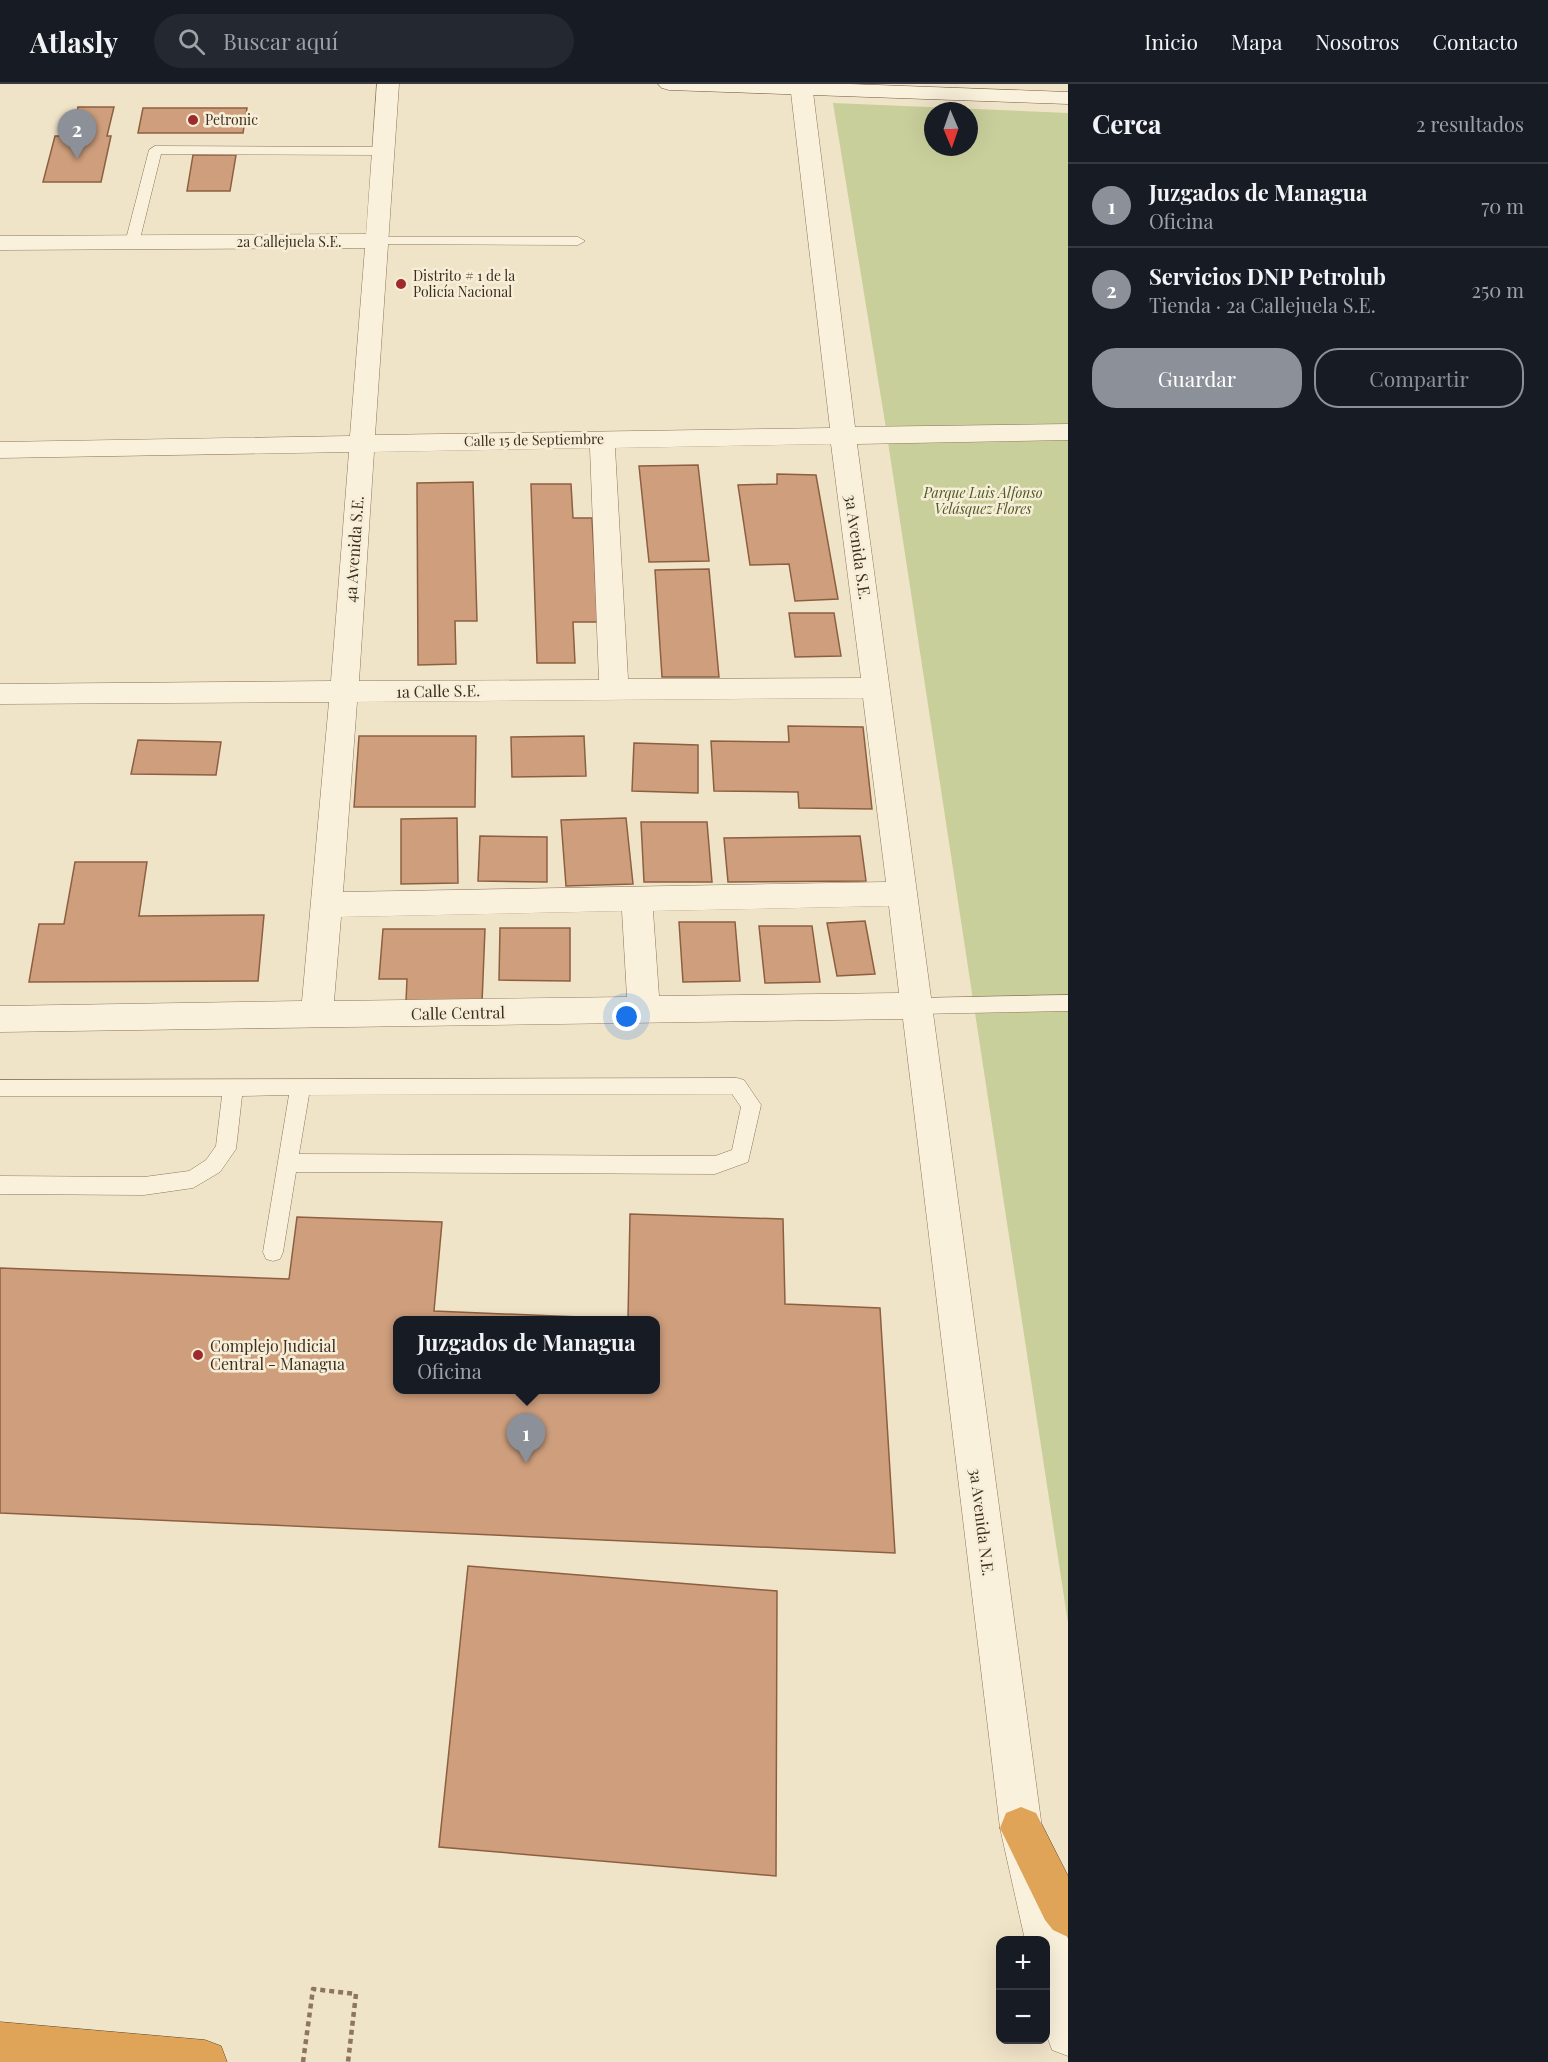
<!DOCTYPE html>
<html lang="es">
<head>
<meta charset="utf-8">
<style>
	:root { --surface:#171b24; --page:#242831; --text:#f1f3f6; --muted:#9ea1a6; --line:#363941; --accent:#8c9099 }
	body { margin:0; font-family:"Playfair Display",serif; background:var(--page); color:var(--text) }
	.controls { position:absolute; right:18px; bottom:18px; display:grid; overflow:hidden; border-radius:12px; box-shadow:0 6px 24px #0002 }
	.controls button { width:54px; height:54px; display:grid; place-items:center; padding:0; border:0; border-bottom:2px solid var(--line); background:var(--surface); color:var(--text); font:30px sans-serif }
	.compass { position:absolute; left:924px; top:18px; width:54px; height:54px; border-radius:50%; background:var(--surface); box-shadow:0 6px 24px #0002; rotate:178deg }
	.you { position:absolute; left:627px; top:933px; width:21px; height:21px; margin:-15px; border:4px solid #fff; border-radius:50%; background:#1a73e8; box-shadow:0 0 0 9px #1a73e833 }
	.badge { display:grid; place-items:center; width:39px; height:39px; border-radius:50%; background:var(--accent); color:#fff; font-size:20px; font-weight:700 }
	.pin { position:absolute; translate:-50% -50px; filter:drop-shadow(0 2px 3px #0008) }
	.pin::after { content:''; position:absolute; top:32px; width:21px; height:18px; background:inherit; clip-path:polygon(0 0,100% 0,50% 100%) }
	.popup { position:absolute; left:393px; top:1232px; width:267px; height:78px; box-sizing:border-box; display:grid; place-content:center; border-radius:12px; background:var(--surface); filter:drop-shadow(0 2px 4px #0005); font-size:20px; white-space:nowrap; color:var(--muted) }
	.popup b { font-size:22px; color:var(--text) }
	.popup::after { content:''; position:absolute; left:50%; top:100%; margin-left:-12px; border:12px solid transparent; border-top-color:var(--surface) }
	.list { margin:0; padding:0; list-style:none }
	h2 { display:flex; justify-content:space-between; align-items:center; height:78px; margin:0; padding:0 24px; font-size:26px }
	h2 small { font-size:20px; font-weight:400; color:var(--muted) }
	.list li { display:grid; grid-template-columns:39px 1fr auto; gap:18px; align-items:center; box-sizing:border-box; height:84px; padding:0 24px; border-top:2px solid var(--line) }
	.list b { display:block; font-size:22px; white-space:nowrap }
	.list p { margin:0; font-size:20px; white-space:nowrap; color:var(--muted) }
	.list em { font-size:20px; font-style:normal; color:var(--muted) }
	.actions { display:flex; gap:12px; padding:18px 24px }
	.actions a { flex:1; padding:14px 0; border:2px solid var(--accent); border-radius:24px; text-align:center; font-size:21px; color:var(--accent) }
	.actions .main { background:var(--accent); color:#fff }
	.icon { flex:none; width:33px; height:33px; fill:none; stroke:currentColor; stroke-width:2; stroke-linecap:round; stroke-linejoin:round }
	.map { position:relative; flex:none; width:1068px; height:1978px; overflow:hidden }
	header { display:flex; align-items:center; gap:36px; box-sizing:border-box; height:84px; padding:0 30px; background:var(--surface); border-bottom:2px solid var(--line) }
	header strong { font-size:28px }
	nav { display:flex; gap:33px; margin-inline-start:auto; font-size:21px }
	.search { width:420px; height:54px; background:var(--page); display:flex; align-items:center; gap:15px; box-sizing:border-box; padding:0 21px; border-radius:33px; color:var(--muted); font-size:22px }
	main { display:flex }
	aside { flex:1; background:var(--surface) }
	.map>svg:first-child { display:block }
	.green { fill:#c9cf9b; fill-rule:evenodd }
	.building { fill:#cf9f7d; stroke:#8d5f41; stroke-width:1.5; fill-rule:evenodd }
	.lines { fill:none; stroke-linecap:round; stroke-linejoin:round }
	.lane-casing { stroke:#8d765c; stroke-width:1 }
	.street-casing { stroke:#8d765c; stroke-width:1 }
	.secondary-casing { stroke:#6f573f; stroke-width:1 }
	.highway-casing { stroke:#5b4430; stroke-width:1 }
	.path { stroke:#8d765c; stroke-width:4.5; stroke-dasharray:5 4; stroke-linecap:butt }
	.lane { fill:#faf1dc; fill-rule:evenodd }
	.street { fill:#faf1dc; fill-rule:evenodd }
	.secondary { fill:#faf1dc; fill-rule:evenodd }
	.highway { fill:#e0a458; fill-rule:evenodd }
	.poi-dot { fill:#9e2a2b; stroke:#f7eed8; stroke-width:2 }
	.labels { text-anchor:middle; stroke-width:5; stroke-linejoin:round; paint-order:stroke }
	.far-poi-label { font-size:14px; fill:#3d2e20; stroke:#f7eed8; text-anchor:start }
	.far-street-label { font-size:14px; fill:#3d2e20; stroke:#f7eed8 }
	.far-park-label { font-size:14px; font-style:italic; fill:#4d5a26; stroke:#f7eed8 }
	.street-label { font-size:16px; fill:#3d2e20; stroke:#f7eed8 }
	.poi-label { font-size:16px; fill:#3d2e20; stroke:#f7eed8; text-anchor:start }
</style>
</head>
<body>
<header>
<strong>Atlasly</strong>
<div class="search"><svg class="icon" aria-label="search" viewBox="0 0 24 24"><circle cx="10" cy="10" r="6"/><path d="M15 15l6 6"/></svg>Buscar aquí</div>
<nav><a>Inicio</a><a>Mapa</a><a>Nosotros</a><a>Contacto</a></nav>
</header>
<main>
<div class="map">
<svg width="1068" height="1978" viewBox="0 0 1068 1978">
	<rect width="100%" height="100%" fill="#f0e4c8"/>
	<path class="green" d="M833,19L1068,29V1539L884,332ZM933,27H969V63H933Z"/>
	<g class="building">
		<polygon points="78,23 114,23 107,52 111,52 101,98 43,98 55,52 71,52"/>
		<polygon points="143,24 247,24 243,49 138,49"/>
		<polygon points="193,71 236,71 230,107 187,107"/>
		<polygon points="698,381 709,477 649,478 639,382"/>
		<polygon points="777,390 816,391 838,515 795,517 789,480 750,481 738,401 777,400"/>
		<polygon points="473,398 477,537 455,537 456,580 418,581 417,399"/>
		<polygon points="531,400 571,400 573,434 592,434 598,538 573,538 575,579 537,579"/>
		<polygon points="709,485 719,593 662,593 655,486"/>
		<polygon points="789,529 834,529 841,572 795,573"/>
		<polygon points="788,642 863,643 872,725 799,724 798,708 714,707 711,657 789,658"/>
		<polygon points="359,652 476,652 475,723 354,723"/>
		<polygon points="584,652 586,692 512,693 511,653"/>
		<polygon points="138,656 221,658 216,691 131,690"/>
		<polygon points="634,659 698,661 698,709 632,707"/>
		<polygon points="457,734 458,799 401,800 401,735"/>
		<polygon points="626,734 633,800 566,802 561,736"/>
		<polygon points="641,738 707,738 712,798 644,798"/>
		<polygon points="480,752 547,753 547,798 478,797"/>
		<polygon points="860,752 866,797 728,798 724,754"/>
		<polygon points="75,778 147,778 139,832 264,831 258,897 29,898 39,840 64,840"/>
		<polygon points="865,837 875,890 837,892 827,839"/>
		<polygon points="679,838 735,838 740,897 683,898"/>
		<polygon points="759,842 812,842 820,898 765,899"/>
		<polygon points="500,844 570,844 570,897 499,896"/>
		<polygon points="383,845 485,845 482,919 406,918 407,895 379,895"/>
		<path d="M630,1130L783,1135L785,1220L880,1224L895,1469L0,1429V1184L289,1195L297,1133L442,1138L434,1227L628,1235ZM397,1236H655V1306H397Z"/>
		<polygon points="468,1482 777,1507 776,1792 439,1763"/>
	</g>
	<g class="lines">
		<g class="lane-casing">
			<g id="lane">
				<polygon points="155,62 383,63 389,67 383,71 161,70 139,159 132,163 127,162 125,159 149,66"/>
				<polygon points="375,153 578,153 585,157 578,161 370,160 368,157 370,154"/>
				<polygon points="1068,911 1068,927 917,930 910,928 907,922 910,916 917,914"/>
				<path d="M737,994L744,996L761,1021L748,1078L715,1090L296,1088L283,1168L280,1175L273,1177L266,1175L263,1168L289,1011L242,1012L236,1065L220,1088L193,1104L144,1111L0,1110V1092L144,1093L189,1087L206,1076L216,1062L222,1012H0V996ZM732,1010L741,1023L732,1066L715,1072L299,1070L309,1011Z"/>
			</g>
		</g>
		<g class="street-casing">
			<path id="street" d="M377,0H399L375,351L830,344L790,0H812L855,343L1068,340V356L857,360L1042,1744L1068,1855V1972L1052,1966L1046,1949V1856H1025L1000,1744L903,935L0,948V922L302,917L329,618L0,620V600L331,597L349,368L0,374V358L350,352L365,164L0,166V152L366,150ZM831,360L861,594L628,595L615,364ZM590,364L599,596L359,597L374,368ZM863,614L886,798L343,808L357,618ZM889,822L899,909L659,912L653,827ZM622,827L627,913L334,917L341,833Z"/>
		</g>
		<g class="secondary-casing">
			<polygon id="secondary" points="658,0 850,0 1068,8 1068,20 669,6 662,4"/>
		</g>
		<g class="highway-casing">
			<g id="highway">
				<polygon points="1021,1723 1036,1729 1068,1792 1068,1853 1053,1846 1045,1836 1000,1744 1006,1729"/>
				<polygon points="0,1938 205,1956 221,1962 227,1978 0,1978"/>
			</g>
		</g>
		<polyline class="path" points="303,1978 313,1905 356,1910 348,1978"/>
		<use href="#lane" class="lane"/>
		<use href="#street" class="street"/>
		<use href="#secondary" class="secondary"/>
		<use href="#highway" class="highway"/>
	</g>
	<g class="poi-dot">
		<circle cx="193" cy="36" r="6"/>
		<circle cx="401" cy="200" r="6"/>
		<circle cx="198" cy="1271" r="6"/>
	</g>
	<g class="labels">
		<g class="far-poi-label">
			<text x="205" y="41">Petronic</text>
			<text x="413" y="197">Distrito # 1 de la<tspan x="413" dy="16">Policía Nacional</tspan></text>
		</g>
		<g class="far-street-label">
			<text x="289" y="163">2a Callejuela S.E.</text>
			<text transform="translate(534 356) rotate(-1)" y="5">Calle 15 de Septiembre</text>
		</g>
		<g class="far-park-label">
			<text x="983" y="414">Parque Luis Alfonso<tspan x="983" dy="16">Velásquez Flores</tspan></text>
		</g>
		<g class="street-label">
			<text transform="translate(858 463) rotate(82)" y="6">3a Avenida S.E.</text>
			<text transform="translate(354 465) rotate(-86)" y="6">4a Avenida S.E.</text>
			<text transform="translate(438 607) rotate(-1)" y="6">1a Calle S.E.</text>
			<text transform="translate(458 929) rotate(-1)" y="6">Calle Central</text>
			<text transform="translate(982 1438) rotate(83)" y="6">3a Avenida N.E.</text>
		</g>
		<g class="poi-label">
			<text x="210" y="1268">Complejo Judicial<tspan x="210" dy="18">Central - Managua</tspan></text>
		</g>
	</g>
</svg>
<div class="controls">
<button>+</button>
<button>−</button>
</div>
<svg class="compass" viewBox="-18 -18 36 36"><path d="M0-13l5 13h-10z" fill="#e53935"/><path d="M0 13l5-13h-10z" fill="#9ea1a6"/></svg>
<div class="you"></div>
<div class="pin badge" style="left:526px;top:1379px">1</div>
<div class="popup"><b>Juzgados de Managua</b>Oficina</div>
<div class="pin badge" style="left:77px;top:75px">2</div>
</div>
<aside>
<h2>Cerca<small>2 resultados</small></h2>
<ul class="list">
<li><span class="badge">1</span><div><b>Juzgados de Managua</b><p>Oficina</p></div><em>70 m</em></li>
<li><span class="badge">2</span><div><b>Servicios DNP Petrolub</b><p>Tienda · 2a Callejuela S.E.</p></div><em>250 m</em></li>
</ul>
<div class="actions"><a class="main">Guardar</a><a>Compartir</a></div>
</aside>
</main>
</body>
</html>
